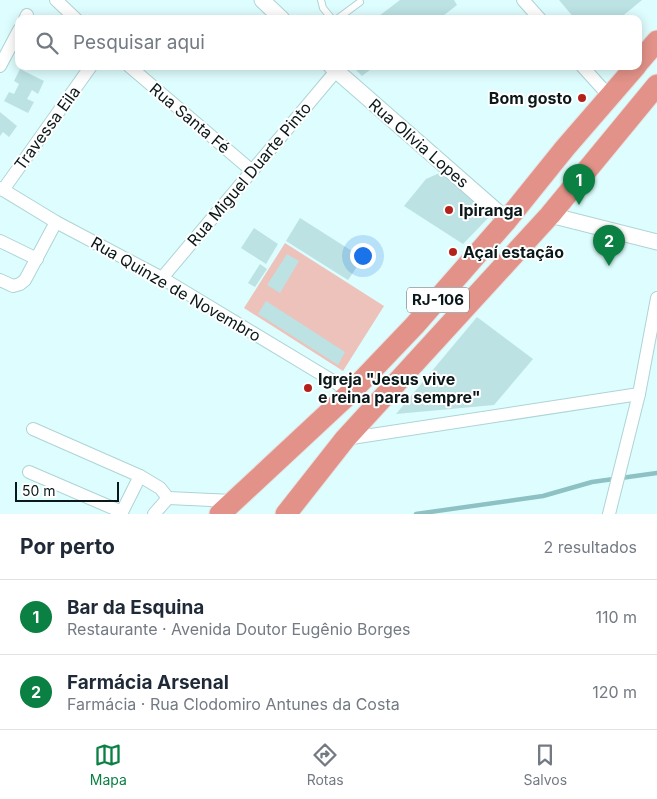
<!DOCTYPE html>
<html lang="pt">
<head>
<meta charset="utf-8">
<style>
	:root { --surface:#fff; --page:#f6f6f7; --text:#1f2937; --muted:#747a83; --line:#e0e1e3; --accent:#0b8043 }
	body { margin:0; font-family:Inter,sans-serif; background:var(--page); color:var(--text) }
	.scale { position:absolute; left:15px; bottom:12px; width:104px; box-sizing:border-box; padding-left:5px; border:2px solid #0a1819; border-top:0; font-size:14px; line-height:18px; white-space:nowrap; color:#0a1819; -webkit-text-stroke:4px #fff; paint-order:stroke }
	.you { position:absolute; left:362px; top:255px; width:18px; height:18px; margin:-12px; border:4px solid #fff; border-radius:50%; background:#1a73e8; box-shadow:0 0 0 8px #1a73e833 }
	.badge { display:grid; place-items:center; width:32px; height:32px; border-radius:50%; background:var(--accent); color:#fff; font-size:16px; font-weight:700 }
	.pin { position:absolute; translate:-50% -41px; filter:drop-shadow(0 1px 2px #0008) }
	.pin::after { content:''; position:absolute; top:26px; width:18px; height:15px; background:inherit; clip-path:polygon(0 0,100% 0,50% 100%) }
	.list { margin:0; padding:0; list-style:none }
	h2 { display:flex; justify-content:space-between; align-items:center; height:65px; margin:0; padding:0 20px; font-size:21px }
	h2 small { font-size:16px; font-weight:400; color:var(--muted) }
	.list li { display:grid; grid-template-columns:32px 1fr auto; gap:15px; align-items:center; box-sizing:border-box; height:75px; padding:0 20px; border-top:1px solid var(--line) }
	.list b { display:block; font-size:19px; white-space:nowrap }
	.list p { margin:0; font-size:16px; white-space:nowrap; color:var(--muted) }
	.list em { font-size:16px; font-style:normal; color:var(--muted) }
	.icon { flex:none; width:28px; height:28px; fill:none; stroke:currentColor; stroke-width:2; stroke-linecap:round; stroke-linejoin:round }
	.map { position:relative; flex:none; width:657px; height:514px; overflow:hidden }
	.search { position:absolute; background:var(--surface); box-shadow:0 2px 12px #0003; left:15px; right:15px; top:15px; height:55px; display:flex; align-items:center; gap:12px; box-sizing:border-box; padding:0 18px; border-radius:10px; color:var(--muted); font-size:19px }
	.sheet { height:215px; background:var(--surface) }
	nav { display:flex; justify-content:space-around; align-items:center; box-sizing:border-box; height:70px; border-top:1px solid var(--line); background:var(--surface); font-size:14px; color:var(--muted) }
	nav a { display:grid; justify-items:center; gap:2px }
	nav .on { color:var(--accent) }
	.map>svg:first-child { display:block }
	.green { fill:#edc2bb }
	.lines { fill:none; stroke-linecap:round; stroke-linejoin:round }
	.stream { stroke:#8dc1c3; stroke-width:4.5 }
	.building { fill:#bce2e3 }
	.service-casing { stroke:#aed4d5; stroke-width:8 }
	.minor-casing { stroke:#aed4d5; stroke-width:14 }
	.tertiary-casing { stroke:#aed4d5; stroke-width:17 }
	.trunk-casing { stroke:#e2e3e3; stroke-width:23 }
	.service { stroke:#fff; stroke-width:6 }
	.minor { stroke:#fff; stroke-width:12 }
	.tertiary { stroke:#fff; stroke-width:15 }
	.trunk { stroke:#e29288; stroke-width:21 }
	.poi-dot { fill:#b2221b; stroke:#fff; stroke-width:2 }
	.labels { text-anchor:middle; stroke-width:4; stroke-linejoin:round; paint-order:stroke }
	.shield { fill:#fff; stroke:#545d5e; stroke-width:1 }
	.shield-label { font-size:15px; font-weight:bold; fill:#0a1819 }
	.poi-label { font-size:16px; font-weight:bold; fill:#0a1819; stroke:#fff; text-anchor:start }
	.street-label { font-size:16px; fill:#0a1819; stroke:#fff }
</style>
</head>
<body>
<div class="map">
<svg width="657" height="514" viewBox="0 0 657 514">
	<rect width="100%" height="100%" fill="#defdfe"/>
	<polygon class="green" points="285,243 384,306 343,371 244,308"/>
	<g class="lines">
		<polyline class="stream" points="416,514 543,496 592,482 657,473"/>
	</g>
	<g class="building">
		<polygon points="400,0 454,0 457,5 439,19 375,19"/>
		<polygon points="559,0 642,0 619,19 575,19"/>
		<polygon points="352,66 375,66 362,76"/>
		<polygon points="20,69 44,81 38,94 32,90 27,99 34,102 28,113 4,101 9,92 14,94 19,84 14,81"/>
		<polygon points="0,112 17,126 9,137 3,132 0,136"/>
		<polygon points="444,171 492,214 463,244 404,206 426,179"/>
		<polygon points="300,218 363,258 348,280 286,241"/>
		<polygon points="254,228 278,244 266,264 241,248"/>
		<polygon points="287,254 299,261 280,293 267,285"/>
		<polygon points="260,264 267,269 255,287 248,283"/>
		<polygon points="266,301 345,352 338,365 258,314"/>
		<polygon points="477,317 533,359 494,405 396,414"/>
	</g>
	<g class="lines">
		<g class="service-casing">
			<g id="service">
				<polyline points="321,0 323,8 332,19"/>
				<polyline points="337,19 360,2"/>
			</g>
		</g>
		<g class="minor-casing">
			<g id="minor">
				<polyline points="56,0 76,19"/>
				<polyline points="523,0 540,19"/>
				<polyline points="25,19 27,15"/>
				<polyline points="0,66 19,30"/>
				<polyline points="129,66 251,170"/>
				<polyline points="582,66 610,97"/>
				<polyline points="0,188 56,222 162,278 351,392"/>
				<polyline points="3,190 91,66"/>
				<polyline points="0,241 37,259"/>
				<polyline points="162,278 336,71"/>
				<polyline points="0,280 13,286 20,284 25,280 56,222"/>
				<polyline points="33,429 140,476 160,488 168,498 154,514"/>
				<polyline points="345,439 639,394"/>
				<polyline points="29,472 122,512"/>
				<polyline points="168,498 233,501"/>
				<polyline points="121,514 140,476"/>
				<polyline points="609,514 639,394 657,298"/>
			</g>
		</g>
		<g class="tertiary-casing">
			<g id="tertiary">
				<polyline points="262,0 282,19"/>
				<polyline points="331,66 507,220"/>
				<polyline points="550,215 657,242"/>
			</g>
		</g>
		<g class="trunk-casing">
			<g id="trunk">
				<polyline points="638,63 657,41"/>
				<polyline points="220,514 351,392 415,325 507,220 565,148 636,66"/>
				<polyline points="286,514 345,439 550,215 657,85"/>
			</g>
		</g>
		<use href="#service" class="service"/>
		<use href="#minor" class="minor"/>
		<use href="#tertiary" class="tertiary"/>
		<use href="#trunk" class="trunk"/>
	</g>
	<g class="poi-dot">
		<circle cx="582" cy="98" r="5"/>
		<circle cx="449" cy="210" r="5"/>
		<circle cx="453" cy="252" r="5"/>
		<circle cx="308" cy="388" r="5"/>
	</g>
	<g class="labels">
		<rect class="shield" x="407" y="287.5" width="62" height="25" rx="4"/>
		<g class="shield-label">
			<text x="438" y="305">RJ-106</text>
		</g>
		<g class="poi-label">
			<text x="572" y="104" text-anchor="end">Bom gosto</text>
			<text x="459" y="216">Ipiranga</text>
			<text x="463" y="258">Açaí estação</text>
			<text x="318" y="385">Igreja "Jesus vive<tspan x="318" dy="18">e reina para sempre"</tspan></text>
		</g>
		<g class="street-label">
			<text transform="translate(190 118) rotate(40)" y="6">Rua Santa Fé</text>
			<text transform="translate(47 128) rotate(-54)" y="6">Travessa Eila</text>
			<text transform="translate(419 143) rotate(41)" y="6">Rua Olívia Lopes</text>
			<text transform="translate(249 174) rotate(-50)" y="6">Rua Miguel Duarte Pinto</text>
			<text transform="translate(176 289) rotate(30)" y="6">Rua Quinze de Novembro</text>
		</g>
	</g>
</svg>
<div class="scale">50 m</div>
<div class="you"></div>
<div class="pin badge" style="left:579px;top:205px">1</div>
<div class="pin badge" style="left:609px;top:266px">2</div>
<div class="search"><svg class="icon" aria-label="search" viewBox="0 0 24 24"><circle cx="10" cy="10" r="6"/><path d="M15 15l6 6"/></svg>Pesquisar aqui</div>
</div>
<section class="sheet">
<h2>Por perto<small>2 resultados</small></h2>
<ul class="list">
<li><span class="badge">1</span><div><b>Bar da Esquina</b><p>Restaurante · Avenida Doutor Eugênio Borges</p></div><em>110 m</em></li>
<li><span class="badge">2</span><div><b>Farmácia Arsenal</b><p>Farmácia · Rua Clodomiro Antunes da Costa</p></div><em>120 m</em></li>
</ul>
</section>
<nav>
<a class="on"><svg class="icon" aria-label="map" viewBox="0 0 24 24"><path d="M3 6l6-2 6 2 6-2v14l-6 2-6-2-6 2zM9 4v14M15 6v14"/></svg>Mapa</a>
<a><svg class="icon" aria-label="directions" viewBox="0 0 24 24"><path d="M12 3l9 9-9 9-9-9zM9 14v-3h6M13 9l2 2-2 2"/></svg>Rotas</a>
<a><svg class="icon" aria-label="saved" viewBox="0 0 24 24"><path d="M7 4h10v16l-5-4-5 4z"/></svg>Salvos</a>
</nav>
</body>
</html>
